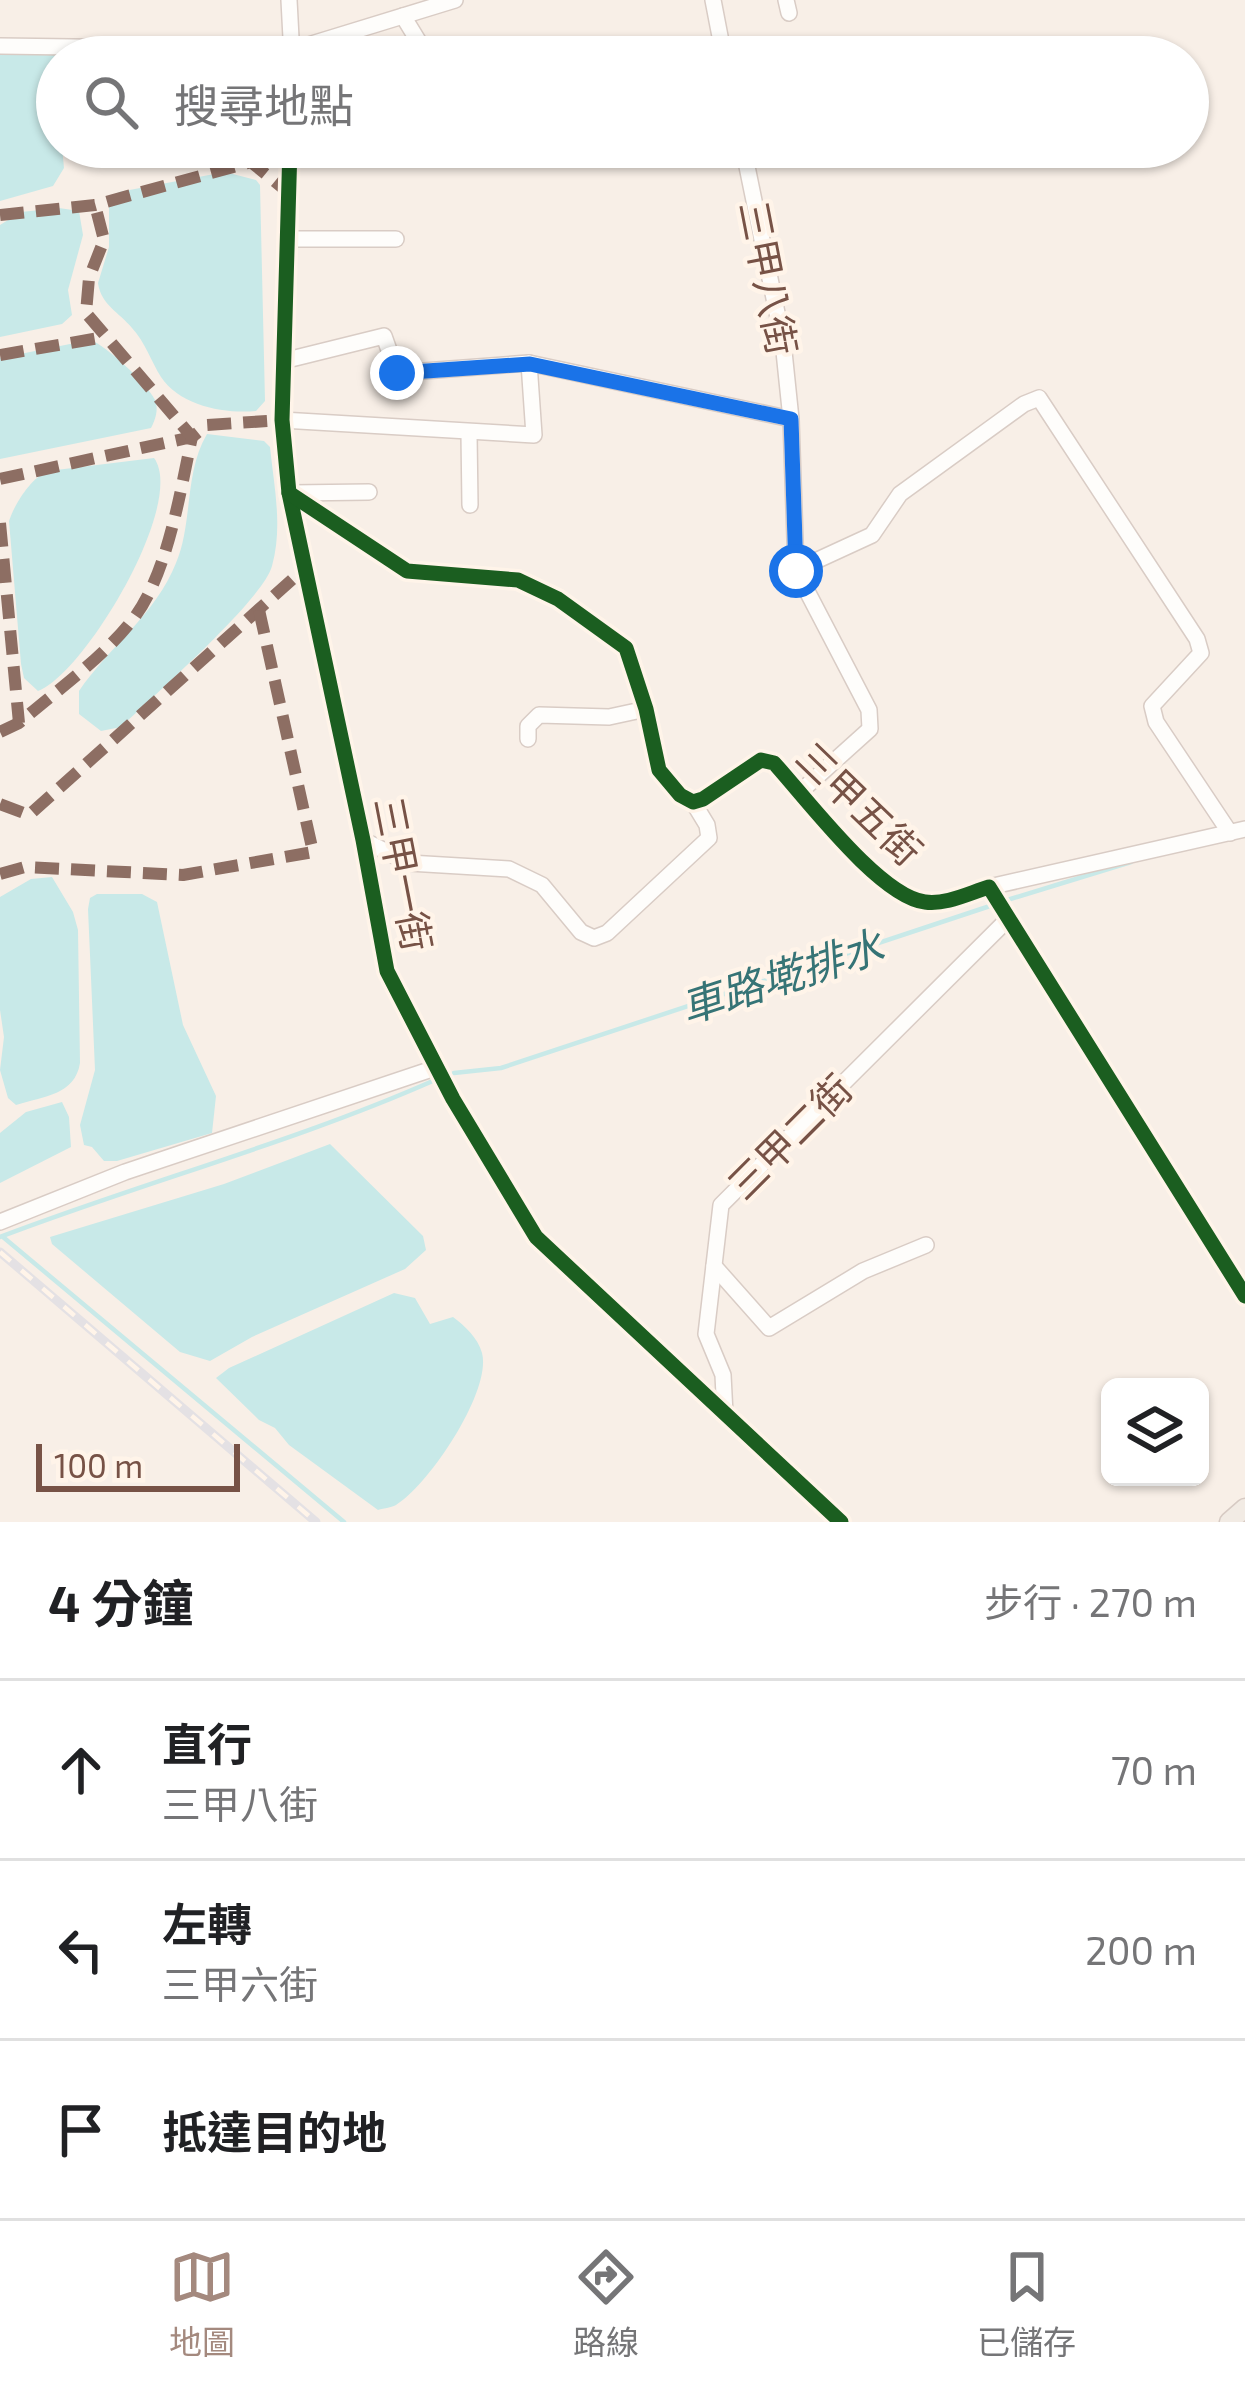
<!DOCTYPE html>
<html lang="zh-TW">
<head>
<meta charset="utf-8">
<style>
	:root { --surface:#fff; --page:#f6f6f6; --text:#202124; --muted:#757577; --line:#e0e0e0; --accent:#a4897e }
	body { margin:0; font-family:"Exo 2","Noto Sans TC",sans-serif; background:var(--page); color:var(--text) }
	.controls { position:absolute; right:36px; bottom:36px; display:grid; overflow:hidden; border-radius:18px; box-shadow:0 3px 9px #0004 }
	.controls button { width:108px; height:108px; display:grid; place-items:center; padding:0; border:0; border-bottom:3px solid var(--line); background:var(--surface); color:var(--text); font:60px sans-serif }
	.scale { position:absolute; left:36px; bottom:30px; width:204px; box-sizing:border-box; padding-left:12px; border:6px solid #775246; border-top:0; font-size:33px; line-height:42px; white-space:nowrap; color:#775246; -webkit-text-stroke:9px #fff4e9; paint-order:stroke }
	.stop { position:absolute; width:36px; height:36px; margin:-27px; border:9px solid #1a73e8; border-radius:50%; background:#fff }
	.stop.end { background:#1a73e8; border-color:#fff; box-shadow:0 3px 12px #0008 }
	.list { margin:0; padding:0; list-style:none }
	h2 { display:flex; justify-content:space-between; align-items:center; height:156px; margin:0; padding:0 48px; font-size:51px }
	h2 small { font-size:39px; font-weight:400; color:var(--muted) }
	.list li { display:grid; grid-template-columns:78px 1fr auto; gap:36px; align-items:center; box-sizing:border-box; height:180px; padding:0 48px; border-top:3px solid var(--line) }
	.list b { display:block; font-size:45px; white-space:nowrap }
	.list p { margin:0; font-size:39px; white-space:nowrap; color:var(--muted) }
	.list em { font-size:39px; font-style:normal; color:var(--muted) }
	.icon { flex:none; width:66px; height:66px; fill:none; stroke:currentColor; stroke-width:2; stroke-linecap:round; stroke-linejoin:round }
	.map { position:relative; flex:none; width:1245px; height:1522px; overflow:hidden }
	.search { position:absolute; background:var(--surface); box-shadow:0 3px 9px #0004; left:36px; right:36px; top:36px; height:132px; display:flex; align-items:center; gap:30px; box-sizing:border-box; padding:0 42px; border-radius:66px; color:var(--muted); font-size:45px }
	.sheet { height:696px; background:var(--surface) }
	nav { display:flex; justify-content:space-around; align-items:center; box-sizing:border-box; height:168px; border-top:3px solid var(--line); background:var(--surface); font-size:33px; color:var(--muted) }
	nav a { display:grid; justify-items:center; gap:6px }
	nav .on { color:var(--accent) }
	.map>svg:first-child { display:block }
	.water { fill:#c8e9e8 }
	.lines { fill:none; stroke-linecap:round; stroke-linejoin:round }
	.stream { stroke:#c8e9e8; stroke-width:4.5 }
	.minor-casing { stroke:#d9ccc5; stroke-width:18 }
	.major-casing { stroke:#d7cac3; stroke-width:21 }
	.minor { stroke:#fefdfb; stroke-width:15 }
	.major { stroke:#f2ebe4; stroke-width:18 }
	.rail-casing { stroke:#e4e1e4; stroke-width:9 }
	.rail { stroke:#fff4e9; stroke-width:4.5; stroke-dasharray:14; stroke-linecap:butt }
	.quiet { stroke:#8d6e63; stroke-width:12; stroke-dasharray:24 12; stroke-linecap:butt }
	.cycleway-casing { stroke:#fff4e9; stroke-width:22 }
	.cycleway { stroke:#1b5e20; stroke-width:15 }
	.route { stroke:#1a73e8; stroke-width:15 }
	.labels { text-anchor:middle; stroke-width:9; stroke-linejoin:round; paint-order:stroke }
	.street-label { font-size:39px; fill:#775246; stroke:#fff4e9 }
	.water-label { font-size:42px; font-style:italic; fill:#367476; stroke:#fff4e9 }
</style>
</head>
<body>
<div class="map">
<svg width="1245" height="1522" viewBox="0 0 1245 1522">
	<rect width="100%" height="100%" fill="#f8efe7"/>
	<g class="water">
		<polygon points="61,51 57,71 53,73 57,95 57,147 62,147 64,168 53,186 0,201 0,53"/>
		<path d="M225,172L256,180L260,185L265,401L256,411C225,414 180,406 161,377C151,361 145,342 132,328C119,312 101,305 98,283L109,247V199L119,192Z"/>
		<polygon points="59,208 79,211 83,235 68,290 72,315 62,324 0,337 0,225 21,212"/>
		<path d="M90,340C106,345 147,384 155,400C159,410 155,420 151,428L0,459V358Z"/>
		<path d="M207,434L264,441L270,447C274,487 283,526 272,566C263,600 152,697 121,727L101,731L79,714V691C109,647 156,614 176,563C193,523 184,473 207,434Z"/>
		<path d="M154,458C187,503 84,674 38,691L24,678L21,664L9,521C15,503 31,478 48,471Z"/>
		<path d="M52,877L73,912L78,930L80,1063C75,1095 44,1096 16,1105L8,1098L0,1070L4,1037L0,1010V897L31,879Z"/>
		<polygon points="97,894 142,894 157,902 183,1025 216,1096 212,1133 117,1161 104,1161 92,1147 84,1145 80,1125 95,1070 88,909 90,898"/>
		<polygon points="62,1102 69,1117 71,1147 0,1183 0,1133 26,1112"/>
		<polygon points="330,1144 423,1236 426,1250 405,1269 252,1337 210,1361 180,1352 52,1244 50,1237 224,1184"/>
		<path d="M394,1293L415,1298L430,1324L453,1317C465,1326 478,1338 482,1353C492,1391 429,1485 396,1505C393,1507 381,1509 378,1510L289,1445L275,1428L259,1420L216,1378L229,1368Z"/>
	</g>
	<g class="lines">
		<g class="stream">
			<polyline points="1004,901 1131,862"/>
			<polyline points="454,1073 501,1068 993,905"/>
			<path d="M0,1237C144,1182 295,1142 435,1080"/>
			<polyline points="3,1237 344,1522"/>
		</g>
		<g class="minor-casing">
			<g id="minor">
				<polyline points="289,0 292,57"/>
				<polyline points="713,0 724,57"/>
				<polyline points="786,0 789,13"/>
				<polyline points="403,16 428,57"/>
				<polyline points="0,46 292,50 455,0"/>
				<polyline points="290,147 282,420 289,493 363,840 387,971 453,1099 536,1237 841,1522"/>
				<polyline points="743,147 783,342 791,419 796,570 869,710 870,729 800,792"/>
				<polyline points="290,156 342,147"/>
				<polyline points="287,239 396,239"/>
				<polyline points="283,361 384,336 397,373 529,363 791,419"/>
				<polyline points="282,420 534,435 529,363"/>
				<polyline points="469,434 470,505"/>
				<path d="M289,493L407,571L518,580L558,599L626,648L646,709L659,770L680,795L693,802L703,799L761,760L774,763C806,798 880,897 925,902C946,905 969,893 989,887L1245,1296"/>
				<polyline points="292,493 369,492"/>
				<polyline points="796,570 872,535 900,494 1024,404 1039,398 1197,639 1201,653 1152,706 1156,722 1230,833"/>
				<polyline points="528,739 528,726 539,715 609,717 646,709"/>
				<polyline points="363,840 409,863 509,869 542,885 581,932 594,938 607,933 709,838 707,825 693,802"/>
				<polyline points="989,887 1245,829"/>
				<polyline points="0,1222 125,1172 438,1067"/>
				<polyline points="714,1266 769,1328 863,1271 926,1245"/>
				<polyline points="725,1414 723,1375 706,1334 721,1205 1008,919"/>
			</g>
		</g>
		<g class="major-casing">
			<polyline id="major" points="1229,1522 1245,1508"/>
		</g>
		<use href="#minor" class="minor"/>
		<use href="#major" class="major"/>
		<g class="rail-casing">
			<polyline id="rail" points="0,1252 316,1522"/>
		</g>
		<use href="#rail" class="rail"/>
		<g class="quiet">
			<polyline points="0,215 95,205 251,162 289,193"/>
			<polyline points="0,355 105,337"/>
			<polyline points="0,479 192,437 207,425 282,420"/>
			<polyline points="0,523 19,723"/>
			<path d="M0,732L19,723C56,691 100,660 130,623C167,579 180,492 192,437L86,313L89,278L104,240L95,205"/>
			<polyline points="0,804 29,815 305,568"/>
			<polyline points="0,874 25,867 183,875 313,852 259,610"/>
		</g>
		<g class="cycleway-casing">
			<g id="cycleway">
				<polyline points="290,147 282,420 289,493 363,840 387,971 453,1099 536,1237 841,1522"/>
				<path d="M289,493L407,571L518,580L558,599L626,648L646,709L659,770L680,795L693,802L703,799L761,760L774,763C806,798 880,897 925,902C946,905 969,893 989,887L1245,1296"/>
			</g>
		</g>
		<use href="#cycleway" class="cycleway"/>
	</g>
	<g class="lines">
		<polyline class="route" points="397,373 530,364 791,419 796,571"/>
	</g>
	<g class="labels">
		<g class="street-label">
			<text transform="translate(768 278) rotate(79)" y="14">三甲八街</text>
			<text transform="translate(859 804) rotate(44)" y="14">三甲五街</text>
			<text transform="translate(403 874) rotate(79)" y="14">三甲一街</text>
			<text transform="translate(790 1137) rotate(-45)" y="14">三甲二街</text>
		</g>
		<g class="water-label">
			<text transform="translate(782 977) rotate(-18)" y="15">車路墘排水</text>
		</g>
	</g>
</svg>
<div class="controls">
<button><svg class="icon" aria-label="layers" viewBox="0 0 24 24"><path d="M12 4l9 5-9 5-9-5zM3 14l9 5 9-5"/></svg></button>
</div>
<div class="scale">100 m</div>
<div class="stop" style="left:796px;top:571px"></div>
<div class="stop end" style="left:397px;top:373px"></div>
<div class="search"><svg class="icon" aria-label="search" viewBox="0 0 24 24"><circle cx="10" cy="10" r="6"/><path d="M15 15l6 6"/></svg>搜尋地點</div>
</div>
<section class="sheet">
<h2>4 分鐘<small>步行 · 270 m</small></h2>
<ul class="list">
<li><svg class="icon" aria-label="ahead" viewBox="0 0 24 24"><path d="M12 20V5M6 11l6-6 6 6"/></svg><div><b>直行</b><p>三甲八街</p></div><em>70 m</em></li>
<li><svg class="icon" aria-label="left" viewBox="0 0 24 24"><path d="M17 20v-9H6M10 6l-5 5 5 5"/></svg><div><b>左轉</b><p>三甲六街</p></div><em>200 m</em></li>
<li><svg class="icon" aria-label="arrive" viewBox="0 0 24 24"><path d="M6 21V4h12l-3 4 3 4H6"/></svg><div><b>抵達目的地</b></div></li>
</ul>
</section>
<nav>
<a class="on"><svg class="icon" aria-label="map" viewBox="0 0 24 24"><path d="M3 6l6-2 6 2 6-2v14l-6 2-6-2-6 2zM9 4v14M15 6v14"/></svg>地圖</a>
<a><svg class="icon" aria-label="directions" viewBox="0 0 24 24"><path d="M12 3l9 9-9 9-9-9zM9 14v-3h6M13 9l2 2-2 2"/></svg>路線</a>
<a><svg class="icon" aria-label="saved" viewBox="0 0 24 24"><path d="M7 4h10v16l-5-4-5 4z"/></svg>已儲存</a>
</nav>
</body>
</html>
